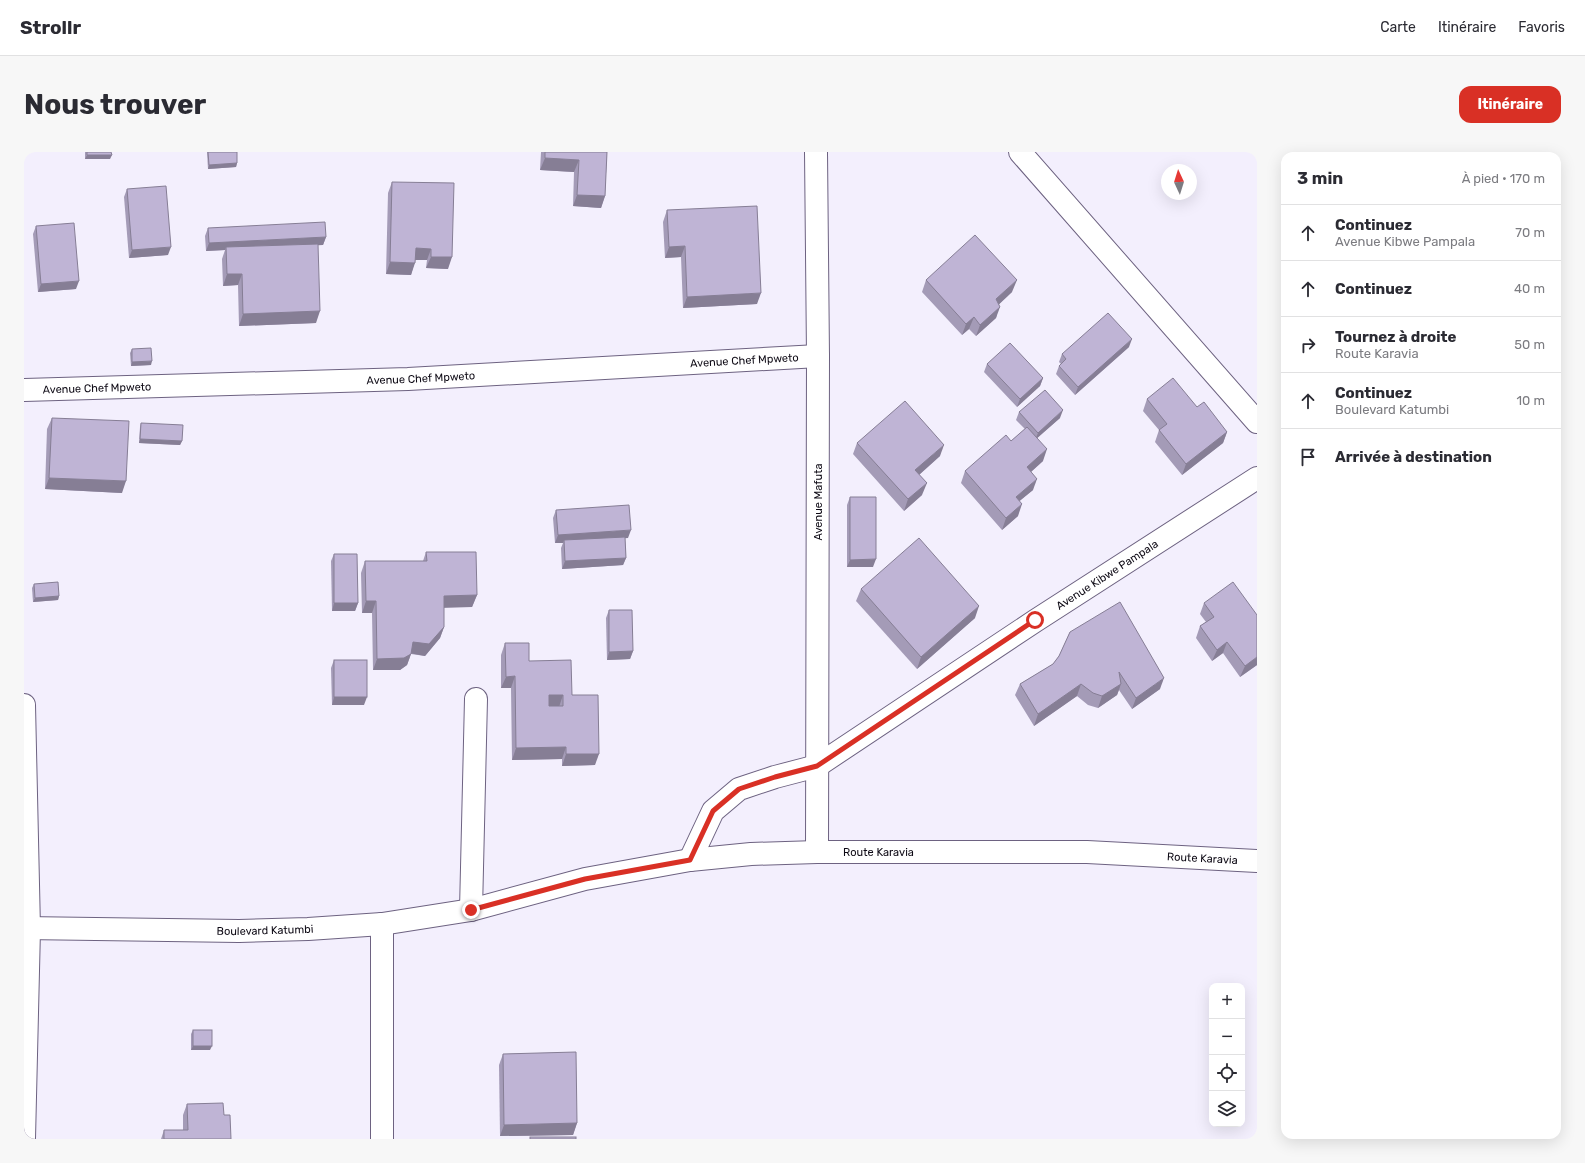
<!DOCTYPE html>
<html lang="fr">
<head>
<meta charset="utf-8">
<style>
	:root { --surface:#fff; --page:#f7f7f7; --text:#2b2b33; --muted:#7c7c81; --line:#e1e1e2; --accent:#d93025 }
	body { margin:0; font-family:Rubik,sans-serif; background:var(--page); color:var(--text) }
	.controls { position:absolute; right:12px; bottom:12px; display:grid; overflow:hidden; border-radius:8px; box-shadow:0 4px 16px #0002 }
	.controls button { width:36px; height:36px; display:grid; place-items:center; padding:0; border:0; border-bottom:1px solid var(--line); background:var(--surface); color:var(--text); font:20px sans-serif }
	.compass { position:absolute; left:1137px; top:12px; width:36px; height:36px; border-radius:50%; background:var(--surface); box-shadow:0 4px 16px #0002; rotate:356deg }
	.stop { position:absolute; width:12px; height:12px; margin:-9px; border:3px solid #d93025; border-radius:50%; background:#fff }
	.stop.end { background:#d93025; border-color:#fff; box-shadow:0 1px 4px #0008 }
	.list { margin:0; padding:0; list-style:none }
	h2 { display:flex; justify-content:space-between; align-items:center; height:52px; margin:0; padding:0 16px; font-size:17px }
	h2 small { font-size:13px; font-weight:400; color:var(--muted) }
	.list li { display:grid; grid-template-columns:26px 1fr auto; gap:12px; align-items:center; box-sizing:border-box; height:56px; padding:0 16px; border-top:1px solid var(--line) }
	.list b { display:block; font-size:15px; white-space:nowrap }
	.list p { margin:0; font-size:13px; white-space:nowrap; color:var(--muted) }
	.list em { font-size:13px; font-style:normal; color:var(--muted) }
	.icon { flex:none; width:22px; height:22px; fill:none; stroke:currentColor; stroke-width:2; stroke-linecap:round; stroke-linejoin:round }
	.map { position:relative; flex:none; width:1233px; height:987px; overflow:hidden; border-radius:12px }
	header { display:flex; align-items:center; gap:24px; box-sizing:border-box; height:56px; padding:0 20px; background:var(--surface); border-bottom:1px solid var(--line) }
	header strong { font-size:19px }
	nav { display:flex; gap:22px; margin-inline-start:auto; font-size:14px }
	.intro { display:flex; align-items:center; justify-content:space-between; box-sizing:border-box; height:96px; padding:0 24px }
	h1 { margin:0; font-size:28px }
	.button { padding:10px 18px; border-radius:12px; background:var(--accent); color:#fff; font-size:14px; font-weight:700 }
	main { display:flex; gap:24px; padding:0 24px }
	aside { flex:1; background:var(--surface); border-radius:12px; box-shadow:0 4px 16px #0002 }
	.map>svg:first-child { display:block }
	.lines { fill:none; stroke-linecap:round; stroke-linejoin:round }
	.minor-casing { stroke:#6d6281; stroke-width:24 }
	.minor { stroke:#fff; stroke-width:22 }
	.wall { fill:#a49bb7 }
	.shaded-wall { fill:#867e95 }
	.building { fill:#bfb4d5; stroke:#867e95; fill-rule:evenodd }
	.route { stroke:#d93025; stroke-width:5 }
	.labels { text-anchor:middle; stroke-width:3; stroke-linejoin:round; paint-order:stroke }
	.street-label { font-size:11px; fill:#0d0914; stroke:#fff }
</style>
</head>
<body>
<header>
<strong>Strollr</strong>
<nav><a>Carte</a><a>Itinéraire</a><a>Favoris</a></nav>
</header>
<div class="intro"><h1>Nous trouver</h1><a class="button">Itinéraire</a></div>
<main>
<div class="map">
<svg width="1233" height="987" viewBox="0 0 1233 987">
	<rect width="100%" height="100%" fill="#f3effd"/>
	<g class="lines">
		<g class="minor-casing">
			<g id="minor">
				<polyline points="792,0 794,204 793,700"/>
				<polyline points="996,0 1233,270"/>
				<path id="s1" d="M0,238L384,227L794,204"/>
				<polyline points="0,553 5,777 0,987"/>
				<path id="s2" d="M666,708L689,659L715,637L751,625L793,614L1011,469L1233,326"/>
				<polyline points="447,758 452,547"/>
				<path id="s3" d="M0,776L215,779L284,777L358,772L447,758L561,727L666,708L727,702L793,700H1063L1233,709"/>
				<polyline points="358,987 358,772"/>
			</g>
		</g>
		<use href="#minor" class="minor"/>
	</g>
	<g class="wall">
		<polygon points="61,0 87,0 86,7 61,7"/>
		<polygon points="183,0 213,0 213,11 212,15 184,17"/>
		<polygon points="517,0 583,0 581,44 577,56 549,54 550,20 516,18"/>
		<polygon points="368,30 424,117 402,116 403,108 391,108 387,123 362,122 364,41"/>
		<polygon points="103,37 144,103 105,106 100,45"/>
		<polygon points="643,58 733,152 659,156 657,105 641,106 639,70"/>
		<polygon points="12,74 52,137 14,140 9,82"/>
		<polygon points="184,76 302,85 299,93 294,93 292,171 215,174 214,133 199,134 198,107 201,98 182,99 181,84"/>
		<polygon points="902,128 988,140 975,152 972,166 952,184 945,177 938,183 898,140"/>
		<polygon points="1105,195 1051,243 1032,222 1035,214 1037,212 1035,210 1038,202"/>
		<polygon points="108,197 127,213 107,214 106,201"/>
		<polygon points="963,212 1019,226 1016,234 993,255 960,220"/>
		<polygon points="1123,247 1173,255 1203,280 1199,291 1158,323 1131,290 1135,278 1119,259"/>
		<polygon points="995,260 1036,266 1013,286 1019,309 1007,320 1009,338 995,349 994,364 978,378 937,331 941,319 987,289 1001,277 992,268"/>
		<polygon points="28,266 98,341 21,337 23,277"/>
		<polygon points="117,271 158,289 156,293 115,291 116,275"/>
		<polygon points="833,291 916,304 895,323 898,343 880,359 829,302"/>
		<polygon points="826,345 849,415 823,415 823,353"/>
		<polygon points="532,358 604,386 601,386 602,406 599,413 538,417 537,396 539,391 531,391 529,366"/>
		<polygon points="402,400 453,443 448,455 420,455 420,475 416,486 401,504 387,502 383,513 376,518 349,518 348,461 338,461 337,421 341,409 399,409"/>
		<polygon points="310,402 334,451 331,459 308,459 307,409"/>
		<polygon points="10,432 35,444 34,448 9,450 8,436"/>
		<polygon points="837,437 951,466 893,517 832,449"/>
		<polygon points="1180,451 1233,513 1216,525 1199,501 1188,509 1172,486 1176,474 1182,470 1176,462"/>
		<polygon points="585,458 609,499 606,507 583,508 582,466"/>
		<polygon points="1046,480 1136,537 1108,557 1095,538 1093,543 1074,556 1064,553 1053,544 1010,574 991,543 996,532 1029,512 1035,504"/>
		<polygon points="481,491 505,509 548,543 571,613 538,614 538,607 488,608 487,536 477,536 477,503"/>
		<polygon points="310,508 340,553 308,553 307,516"/>
		<polygon points="169,878 186,898 167,898 167,882"/>
		<polygon points="479,902 553,971 549,983 476,984 475,913"/>
		<polygon points="163,952 200,963 207,987 137,987 140,978 159,978 159,963"/>
	</g>
	<g class="shaded-wall">
		<polygon points="63,3 88,3 86,7 61,7"/>
		<polygon points="521,6 555,8 550,20 516,18"/>
		<polygon points="213,11 212,15 184,17 185,13"/>
		<polygon points="553,43 581,44 577,56 549,54"/>
		<polygon points="302,85 299,93 202,98 202,95 201,98 182,99 185,91"/>
		<polygon points="661,94 657,105 641,106 645,95"/>
		<polygon points="147,95 144,103 105,106 108,98"/>
		<polygon points="392,96 407,97 403,108 387,108"/>
		<polygon points="407,105 428,105 424,117 402,116"/>
		<polygon points="366,110 391,111 387,123 362,122"/>
		<polygon points="203,122 218,122 214,133 199,134"/>
		<polygon points="993,128 988,140 968,159 972,147"/>
		<polygon points="55,129 52,137 14,140 17,132"/>
		<polygon points="737,141 733,152 659,156 663,145"/>
		<polygon points="976,155 972,166 952,184 956,173"/>
		<polygon points="296,159 292,171 215,174 219,162"/>
		<polygon points="950,165 945,177 938,183 942,172"/>
		<polygon points="1108,187 1105,195 1051,243 1054,235"/>
		<polygon points="128,209 127,213 107,214 108,210"/>
		<polygon points="1019,226 1016,234 993,255 996,247"/>
		<polygon points="1039,258 1036,266 1011,288 1014,281"/>
		<polygon points="1203,280 1199,291 1158,323 1162,312"/>
		<polygon points="116,287 158,289 156,293 115,291"/>
		<polygon points="920,293 916,304 887,330 891,318"/>
		<polygon points="1023,297 1019,309 999,327 1003,315"/>
		<polygon points="25,326 102,329 98,341 21,337"/>
		<polygon points="1013,327 1009,338 987,356 992,345"/>
		<polygon points="903,331 898,343 880,359 884,347"/>
		<polygon points="998,352 994,364 978,378 982,366"/>
		<polygon points="607,378 604,386 540,391 540,388 539,391 531,391 534,383"/>
		<polygon points="602,406 599,413 538,417 541,409"/>
		<polygon points="852,407 849,415 823,415 826,408"/>
		<polygon points="453,443 448,455 416,456 420,444"/>
		<polygon points="35,444 34,448 9,450 11,446"/>
		<polygon points="342,449 352,449 348,461 338,461"/>
		<polygon points="310,451 334,451 331,459 308,459"/>
		<polygon points="955,454 951,466 893,517 897,505"/>
		<polygon points="420,475 416,486 401,504 385,501 389,490"/>
		<polygon points="1203,490 1199,501 1188,509 1193,498"/>
		<polygon points="609,499 606,507 583,508 585,500"/>
		<polygon points="387,502 383,513 376,518 349,518 353,507"/>
		<polygon points="1233,505 1233,513 1216,525 1221,514"/>
		<polygon points="491,524 487,536 477,536 482,525"/>
		<polygon points="1140,526 1136,537 1108,557 1112,546"/>
		<polygon points="1057,532 1053,544 1010,574 1014,562"/>
		<polygon points="1097,532 1093,543 1074,556 1078,544"/>
		<polygon points="525,543 539,543 535,555 520,555"/>
		<polygon points="310,545 343,545 340,553 308,553"/>
		<polygon points="542,595 538,607 488,608 492,596"/>
		<polygon points="542,602 575,602 571,613 538,614"/>
		<polygon points="169,894 188,894 186,898 167,898"/>
		<polygon points="553,971 549,983 476,984 480,973"/>
	</g>
	<g class="building">
		<polygon points="63,0 87,0 88,3 63,3"/>
		<polygon points="184,0 213,0 213,11 185,13"/>
		<polygon points="521,0 583,0 581,44 553,43 555,8 521,6"/>
		<polygon points="368,30 430,31 428,105 407,105 407,97 392,96 391,111 366,110"/>
		<polygon points="142,34 147,95 108,98 103,37"/>
		<polygon points="733,54 737,141 663,145 661,94 645,95 643,58"/>
		<polygon points="301,70 302,85 185,91 184,76"/>
		<polygon points="50,71 55,129 17,132 12,74"/>
		<polygon points="951,83 993,128 972,147 976,155 956,173 950,165 942,172 902,128"/>
		<polygon points="294,92 296,159 219,162 218,122 203,122 202,95"/>
		<polygon points="1084,161 1108,187 1054,235 1035,214 1042,207 1038,202"/>
		<polygon points="986,191 1019,226 996,247 963,212"/>
		<polygon points="127,196 128,209 108,210 108,197"/>
		<polygon points="1149,226 1173,255 1180,250 1203,280 1162,312 1135,278 1143,272 1123,247"/>
		<polygon points="1021,238 1039,258 1014,281 995,260"/>
		<polygon points="881,249 920,293 891,318 903,331 884,347 833,291"/>
		<polygon points="28,266 105,269 102,329 25,326"/>
		<polygon points="117,271 159,273 158,289 116,287"/>
		<polygon points="1003,275 1023,297 1003,315 1013,327 992,345 998,352 982,366 941,319 982,283 987,289"/>
		<polygon points="826,345 852,345 852,407 826,408"/>
		<polygon points="605,353 607,378 534,383 532,358"/>
		<polygon points="601,385 602,406 541,409 540,388"/>
		<polygon points="895,386 955,454 897,505 837,437"/>
		<polygon points="402,400 452,400 453,443 420,444 420,475 405,492 389,490 387,502 380,506 353,507 352,449 342,449 341,409 403,409"/>
		<polygon points="310,402 333,402 334,451 310,451"/>
		<polygon points="34,430 35,444 11,446 10,432"/>
		<polygon points="1209,430 1233,463 1233,505 1221,514 1203,490 1193,498 1176,474 1190,465 1180,451"/>
		<polygon points="1096,450 1140,526 1112,546 1095,520 1097,532 1078,544 1069,541 1057,532 1014,562 996,532 1029,512 1035,504 1046,480"/>
		<polygon points="585,458 608,458 609,499 585,500"/>
		<path d="M481,491H505V509L547,508L548,543H574L575,602H542V595L492,596L491,524L482,525ZM525,543H539V554H525Z"/>
		<rect x="310" y="508" width="33" height="37"/>
		<rect x="169" y="878" width="19" height="16"/>
		<polygon points="552,900 553,971 480,973 479,902"/>
		<polygon points="199,951 200,963 206,963 207,987 140,987 140,978 164,978 163,952"/>
		<rect x="506" y="985" width="46" height="2"/>
	</g>
	<g class="lines">
		<polyline class="route" points="447,758 561,727 666,708 689,659 715,637 751,625 793,614 1011,468"/>
	</g>
	<g class="labels">
		<g class="street-label">
			<text dy="4" stroke="none"><textPath href="#s1" startOffset="721">Avenue Chef Mpweto</textPath></text>
			<text dy="4" stroke="none"><textPath href="#s1" startOffset="397">Avenue Chef Mpweto</textPath></text>
			<text dy="4" stroke="none"><textPath href="#s1" startOffset="73">Avenue Chef Mpweto</textPath></text>
			<text transform="translate(794 350) rotate(-90)" y="4">Avenue Mafuta</text>
			<text dy="4" stroke="none"><textPath href="#s2" startOffset="517">Avenue Kibwe Pampala</textPath></text>
			<text dy="4" stroke="none"><textPath href="#s3" startOffset="862">Route Karavia</textPath></text>
			<text dy="4" stroke="none"><textPath href="#s3" startOffset="1186">Route Karavia</textPath></text>
			<text dy="4" stroke="none"><textPath href="#s3" startOffset="241">Boulevard Katumbi</textPath></text>
		</g>
	</g>
</svg>
<div class="controls">
<button>+</button>
<button>−</button>
<button><svg class="icon" aria-label="locate" viewBox="0 0 24 24"><circle cx="12" cy="12" r="6"/><path d="M12 2v4M12 18v4M2 12h4M18 12h4"/></svg></button>
<button><svg class="icon" aria-label="layers" viewBox="0 0 24 24"><path d="M12 4l9 5-9 5-9-5zM3 14l9 5 9-5"/></svg></button>
</div>
<svg class="compass" viewBox="-18 -18 36 36"><path d="M0-13l5 13h-10z" fill="#e53935"/><path d="M0 13l5-13h-10z" fill="#7c7c81"/></svg>
<div class="stop" style="left:1011px;top:468px"></div>
<div class="stop end" style="left:447px;top:758px"></div>
</div>
<aside>
<h2>3 min<small>À pied · 170 m</small></h2>
<ul class="list">
<li><svg class="icon" aria-label="ahead" viewBox="0 0 24 24"><path d="M12 20V5M6 11l6-6 6 6"/></svg><div><b>Continuez</b><p>Avenue Kibwe Pampala</p></div><em>70 m</em></li>
<li><svg class="icon" aria-label="ahead" viewBox="0 0 24 24"><path d="M12 20V5M6 11l6-6 6 6"/></svg><div><b>Continuez</b></div><em>40 m</em></li>
<li><svg class="icon" aria-label="right" viewBox="0 0 24 24"><path d="M7 20v-9h11M14 6l5 5-5 5"/></svg><div><b>Tournez à droite</b><p>Route Karavia</p></div><em>50 m</em></li>
<li><svg class="icon" aria-label="ahead" viewBox="0 0 24 24"><path d="M12 20V5M6 11l6-6 6 6"/></svg><div><b>Continuez</b><p>Boulevard Katumbi</p></div><em>10 m</em></li>
<li><svg class="icon" aria-label="arrive" viewBox="0 0 24 24"><path d="M6 21V4h12l-3 4 3 4H6"/></svg><div><b>Arrivée à destination</b></div></li>
</ul>
</aside>
</main>
</body>
</html>
